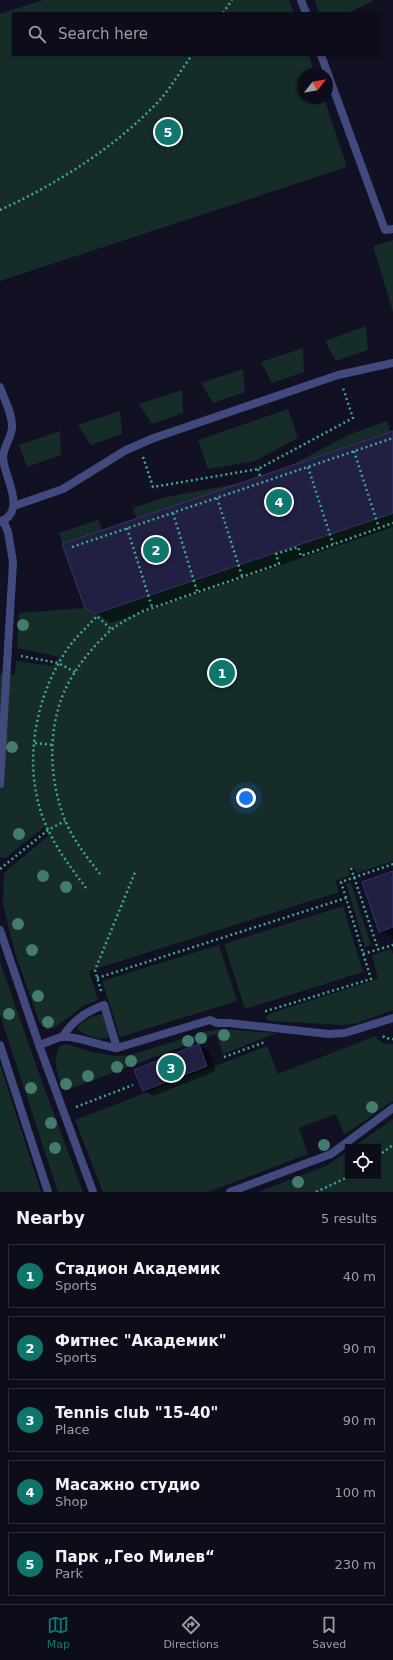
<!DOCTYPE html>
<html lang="en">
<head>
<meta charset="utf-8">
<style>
	:root { --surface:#0d0d1a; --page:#161623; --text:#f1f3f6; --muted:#9a9ca2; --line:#2d2d39; --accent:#0f766e }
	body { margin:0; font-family:"DejaVu Sans",sans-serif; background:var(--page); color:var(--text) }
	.controls { position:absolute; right:12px; bottom:12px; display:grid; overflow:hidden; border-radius:0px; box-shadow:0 1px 3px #0004 }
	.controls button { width:36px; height:36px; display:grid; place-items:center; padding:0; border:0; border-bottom:1px solid var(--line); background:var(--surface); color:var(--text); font:20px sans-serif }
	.compass { position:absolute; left:297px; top:68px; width:36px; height:36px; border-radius:50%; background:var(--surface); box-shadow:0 1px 3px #0004; rotate:59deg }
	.you { position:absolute; left:246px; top:798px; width:14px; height:14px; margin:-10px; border:3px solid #fff; border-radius:50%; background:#1a73e8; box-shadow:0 0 0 6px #1a73e833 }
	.badge { display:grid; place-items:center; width:26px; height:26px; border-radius:50%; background:var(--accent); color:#fff; font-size:13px; font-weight:700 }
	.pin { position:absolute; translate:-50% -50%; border:2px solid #fff; box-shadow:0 1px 4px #0006 }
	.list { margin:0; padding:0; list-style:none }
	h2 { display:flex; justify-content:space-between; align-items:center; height:52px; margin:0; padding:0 16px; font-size:17px }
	h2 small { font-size:13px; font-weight:400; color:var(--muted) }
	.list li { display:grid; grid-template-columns:26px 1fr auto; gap:12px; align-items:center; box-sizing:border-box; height:64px; margin:0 8px 8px; padding:0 8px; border:1px solid var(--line); border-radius:0px }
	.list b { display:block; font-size:15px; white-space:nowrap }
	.list p { margin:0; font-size:13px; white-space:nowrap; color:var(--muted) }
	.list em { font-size:13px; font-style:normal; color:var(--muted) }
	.icon { flex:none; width:22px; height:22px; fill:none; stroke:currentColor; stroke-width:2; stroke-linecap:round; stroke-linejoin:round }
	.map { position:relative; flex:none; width:393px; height:1192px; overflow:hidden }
	.search { position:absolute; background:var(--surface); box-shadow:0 1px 3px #0004; left:12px; right:12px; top:12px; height:44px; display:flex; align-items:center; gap:10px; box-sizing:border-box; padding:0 14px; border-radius:0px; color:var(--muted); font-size:15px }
	.sheet { height:412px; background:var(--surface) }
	nav { display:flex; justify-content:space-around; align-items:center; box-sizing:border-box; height:56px; border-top:1px solid var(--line); background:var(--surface); font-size:11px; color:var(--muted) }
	nav a { display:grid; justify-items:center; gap:2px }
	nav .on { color:var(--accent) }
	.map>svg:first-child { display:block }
	.green { fill:#152c28 }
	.shadow { fill:#0007 }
	.building { fill:#211f42; stroke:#36346b }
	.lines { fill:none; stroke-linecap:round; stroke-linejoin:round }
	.path { stroke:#3da991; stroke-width:2.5; stroke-dasharray:2 3; stroke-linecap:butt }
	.lane { stroke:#42497d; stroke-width:8 }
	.tree { fill:#437b6c }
</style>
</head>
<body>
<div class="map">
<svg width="393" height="1192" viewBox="0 0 393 1192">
	<rect width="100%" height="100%" fill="#111123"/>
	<g class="green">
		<polygon points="43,0 289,0 294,13 13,13 13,55 309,55 315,74 303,74 303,98 324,98 347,167 0,281 0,14"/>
		<polygon points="315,0 375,0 348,13 319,13"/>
		<polygon points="393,240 393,312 373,246"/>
		<polygon points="366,326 368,350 336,361 325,341"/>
		<polygon points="303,348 304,372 272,383 261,362"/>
		<polygon points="243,369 245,392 213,403 201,383"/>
		<polygon points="182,390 183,413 152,424 139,404"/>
		<polygon points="288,409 298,438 255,461 208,469 198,440"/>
		<polygon points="120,411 122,434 91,445 78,425"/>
		<polygon points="387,421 390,432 393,431 393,861 357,873 354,867 348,869 350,875 335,881 339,892 89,971 98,1000 83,1006 54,1028 47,1030 40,1024 15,953 3,904 4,873 48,836 44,827 5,858 0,857 0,674 15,675 16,661 53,666 59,657 17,648 19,613 85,608 59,533 98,520 102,530 136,518 133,508 166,497 236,484 260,476 288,467 348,435"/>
		<polygon points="60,431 61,455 27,467 19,445"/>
		<polygon points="351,883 371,945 365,947 346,884"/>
		<polygon points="343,906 363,972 245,1009 224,944"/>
		<polygon points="219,945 237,1001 120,1037 102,981"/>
		<polygon points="391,949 393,954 393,1010 358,1023 345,1025 269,1021 265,1017 274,1012 378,979 372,955"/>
		<polygon points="0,962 42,1082 83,1192 58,1192 0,1015"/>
		<path d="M101,1014L104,1016L109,1034L108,1038C99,1040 84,1035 77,1029C81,1020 92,1017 101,1014Z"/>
		<path d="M221,1029L277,1033L223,1054L216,1034L64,1091C58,1076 51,1061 60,1046L67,1044L92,1052L116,1056L130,1055L208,1031Z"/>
		<polygon points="375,1036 382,1043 393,1044 393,1101 344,1135 336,1114 299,1128 308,1154 208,1192 103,1192 75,1120 267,1046 278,1074"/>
		<polygon points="0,1064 41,1192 0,1192"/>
		<polygon points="393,1119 393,1192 258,1192 326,1166 348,1151 348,1177 378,1177 378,1147 353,1147"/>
	</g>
	<g class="shadow">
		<polygon points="393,431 393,527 111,623 95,613"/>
		<polygon points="393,872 393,939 380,931"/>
		<polygon points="199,1045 209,1051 216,1071 153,1096 143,1090"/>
	</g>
	<g class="building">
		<polygon points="393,431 393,513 94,614 85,608 62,544"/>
		<polygon points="393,871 393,927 379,932 362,882"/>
		<polygon points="199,1044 207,1066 143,1091 134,1070"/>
	</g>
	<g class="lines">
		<g class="path">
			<polyline points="223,13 232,0"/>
			<path d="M0,210C57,184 114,148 158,102C171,88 181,70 192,55"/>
			<polyline points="354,451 379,528"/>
			<polyline points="143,457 153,487 258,469 353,418 343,388"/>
			<polyline points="308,467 333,544"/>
			<polyline points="258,469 260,476"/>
			<polyline points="217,498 242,576"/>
			<polyline points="173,513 197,591"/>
			<polyline points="127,528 152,607"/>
			<polyline points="72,547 393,438"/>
			<polyline points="21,656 58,663 75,672"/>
			<polyline points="35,743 53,745"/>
			<polyline points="351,868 378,949"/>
			<polyline points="0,869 48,830 65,821"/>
			<path d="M100,874C87,857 73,840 65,820C49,780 47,730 65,690C75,668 93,646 111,630C121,622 132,617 143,611L279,564L276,554L298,547L301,556L393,523"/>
			<path d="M86,888C68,864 49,839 40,809C24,756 37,693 68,648C76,637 87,627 97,616L112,630"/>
			<polyline points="346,898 341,882 393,864"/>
			<polyline points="363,954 393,945"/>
			<polyline points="97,978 346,898 371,979 263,1012"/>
			<polyline points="101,991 95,970 136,870"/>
			<polyline points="383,1036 385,1038 393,1039"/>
			<polyline points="224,1057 265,1042"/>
			<polyline points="76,1107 133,1085"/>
			<polyline points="378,1156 393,1145"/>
			<polyline points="316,1192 348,1177"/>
		</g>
		<g class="lane">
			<polyline points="301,0 306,13"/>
			<polyline points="321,55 385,230 393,229"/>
			<path d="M0,387C4,399 13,415 12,428C11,439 3,447 3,458C4,477 28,511 0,522"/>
			<polyline points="14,506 63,489 126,450 154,438 338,375 393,363"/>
			<polyline points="0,784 13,562 8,532 3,520"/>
			<polyline points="0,930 39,1045 93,1192"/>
			<path d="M62,1037C74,1020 85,1012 104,1005L117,1048"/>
			<polyline points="0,1045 48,1192"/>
			<path d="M39,1045C46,1043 54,1039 61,1037C74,1035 101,1046 117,1048L210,1020L217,1023H229L329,1034L345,1033L393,1018"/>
			<polyline points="230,1192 331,1154 393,1108"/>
		</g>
	</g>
	<g class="tree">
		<circle cx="23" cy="625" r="6"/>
		<circle cx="12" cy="747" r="6"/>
		<circle cx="19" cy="834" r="6"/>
		<circle cx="43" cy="876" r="6"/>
		<circle cx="66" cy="887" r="6"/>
		<circle cx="18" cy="924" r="6"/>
		<circle cx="32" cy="950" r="6"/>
		<circle cx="38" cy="996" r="6"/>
		<circle cx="9" cy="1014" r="6"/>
		<circle cx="48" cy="1022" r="6"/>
		<circle cx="224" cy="1035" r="6"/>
		<circle cx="201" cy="1038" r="6"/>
		<circle cx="188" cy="1041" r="6"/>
		<circle cx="131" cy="1061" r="6"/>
		<circle cx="117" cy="1067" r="6"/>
		<circle cx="88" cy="1076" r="6"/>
		<circle cx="66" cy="1084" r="6"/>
		<circle cx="31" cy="1088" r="6"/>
		<circle cx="372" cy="1107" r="6"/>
		<circle cx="51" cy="1123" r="6"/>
		<circle cx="324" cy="1145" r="6"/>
		<circle cx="55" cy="1148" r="6"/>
		<circle cx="298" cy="1182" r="6"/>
	</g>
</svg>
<div class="controls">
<button><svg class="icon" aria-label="locate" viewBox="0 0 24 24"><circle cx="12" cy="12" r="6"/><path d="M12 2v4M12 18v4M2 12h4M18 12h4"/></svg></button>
</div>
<svg class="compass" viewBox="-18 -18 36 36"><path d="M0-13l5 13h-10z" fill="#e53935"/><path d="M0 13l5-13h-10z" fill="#9a9ca2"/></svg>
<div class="you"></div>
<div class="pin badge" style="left:222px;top:673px">1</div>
<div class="pin badge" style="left:156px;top:550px">2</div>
<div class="pin badge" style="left:171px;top:1068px">3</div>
<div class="pin badge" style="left:279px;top:502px">4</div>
<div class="pin badge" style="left:168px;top:132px">5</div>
<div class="search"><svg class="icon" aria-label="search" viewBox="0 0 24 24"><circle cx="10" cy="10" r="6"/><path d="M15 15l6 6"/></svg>Search here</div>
</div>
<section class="sheet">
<h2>Nearby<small>5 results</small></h2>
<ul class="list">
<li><span class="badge">1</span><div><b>Стадион Академик</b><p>Sports</p></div><em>40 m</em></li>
<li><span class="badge">2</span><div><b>Фитнес &quot;Академик&quot;</b><p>Sports</p></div><em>90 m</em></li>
<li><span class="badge">3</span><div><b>Tennis club &quot;15-40&quot;</b><p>Place</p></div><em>90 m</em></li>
<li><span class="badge">4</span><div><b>Масажно студио</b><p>Shop</p></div><em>100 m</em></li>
<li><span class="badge">5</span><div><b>Парк „Гео Милев“</b><p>Park</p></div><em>230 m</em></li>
</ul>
</section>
<nav>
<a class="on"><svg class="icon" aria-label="map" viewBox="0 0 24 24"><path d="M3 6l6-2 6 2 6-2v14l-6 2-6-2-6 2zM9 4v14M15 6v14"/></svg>Map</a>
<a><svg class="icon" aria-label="directions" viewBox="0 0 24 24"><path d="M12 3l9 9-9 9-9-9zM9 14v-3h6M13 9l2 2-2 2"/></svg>Directions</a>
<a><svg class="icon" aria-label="saved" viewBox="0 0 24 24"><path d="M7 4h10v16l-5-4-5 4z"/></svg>Saved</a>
</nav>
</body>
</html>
